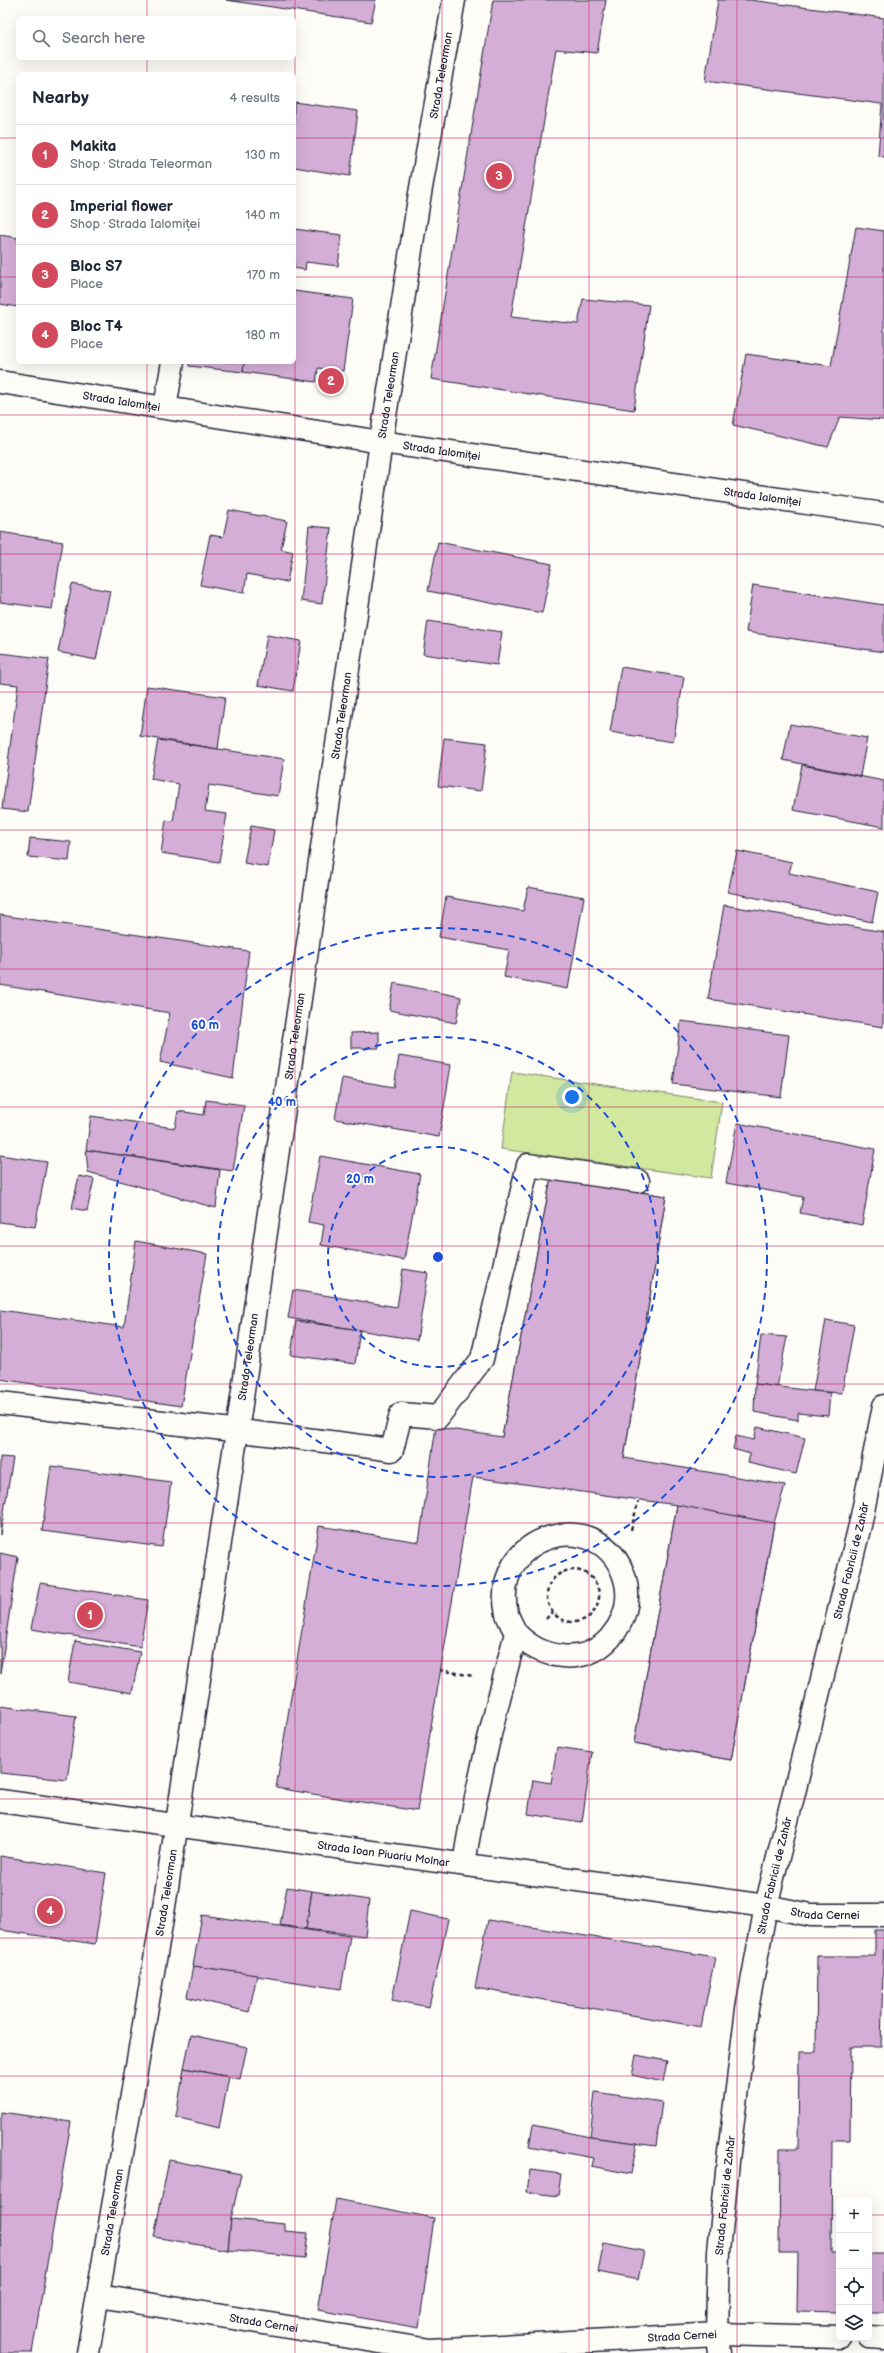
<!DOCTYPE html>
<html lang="en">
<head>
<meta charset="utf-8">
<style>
	:root { --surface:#fff; --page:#f6f6f7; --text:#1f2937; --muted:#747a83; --line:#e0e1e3; --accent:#d1495b }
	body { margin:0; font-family:"Balsamiq Sans",sans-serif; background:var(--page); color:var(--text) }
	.controls { position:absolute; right:12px; bottom:12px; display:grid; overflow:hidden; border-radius:6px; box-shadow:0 4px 16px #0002 }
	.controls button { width:36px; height:36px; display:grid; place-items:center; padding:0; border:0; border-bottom:1px solid var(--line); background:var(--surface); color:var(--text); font:20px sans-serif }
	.you { position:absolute; left:572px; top:1097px; width:14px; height:14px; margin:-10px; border:3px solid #fff; border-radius:50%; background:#1a73e8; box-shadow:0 0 0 6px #1a73e833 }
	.badge { display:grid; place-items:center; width:26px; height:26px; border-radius:50%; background:var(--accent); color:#fff; font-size:13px; font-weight:700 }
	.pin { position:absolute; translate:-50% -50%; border:2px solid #fff; box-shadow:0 1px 4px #0006 }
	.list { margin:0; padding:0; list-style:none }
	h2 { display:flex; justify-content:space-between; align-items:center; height:52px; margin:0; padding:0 16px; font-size:17px }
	h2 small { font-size:13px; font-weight:400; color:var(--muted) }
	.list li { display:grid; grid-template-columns:26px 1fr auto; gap:12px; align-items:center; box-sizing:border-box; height:60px; padding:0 16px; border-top:1px solid var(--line) }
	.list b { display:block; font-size:15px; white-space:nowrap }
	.list p { margin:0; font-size:13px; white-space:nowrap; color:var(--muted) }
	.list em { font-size:13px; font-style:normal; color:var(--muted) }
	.icon { flex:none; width:22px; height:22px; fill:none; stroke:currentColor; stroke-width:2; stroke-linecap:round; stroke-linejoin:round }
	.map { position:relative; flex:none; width:884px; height:2353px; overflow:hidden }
	.search { position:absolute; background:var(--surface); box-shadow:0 4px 16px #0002; left:16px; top:16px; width:280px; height:44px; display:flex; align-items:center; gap:10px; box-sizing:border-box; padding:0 14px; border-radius:6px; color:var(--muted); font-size:15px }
	.panel { position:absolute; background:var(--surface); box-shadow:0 4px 16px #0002; left:16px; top:72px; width:280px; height:292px; border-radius:6px }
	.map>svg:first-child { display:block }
	.pitch { fill:#d1e89e; stroke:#7a856c }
	.building { fill:#d4aed6; stroke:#22223b }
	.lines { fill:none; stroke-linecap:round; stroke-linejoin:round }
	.minor-casing { stroke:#22223b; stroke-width:25 }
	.path { stroke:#22223b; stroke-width:2.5; stroke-dasharray:4 3; stroke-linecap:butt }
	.minor { stroke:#fdfcf7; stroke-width:22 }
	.grid { fill:none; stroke:#c2185b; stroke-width:1; stroke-opacity:0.55 }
	.ring { fill:none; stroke:#1d4ed8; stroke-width:2; stroke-dasharray:7 5 }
	.labels { text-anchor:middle; stroke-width:4; stroke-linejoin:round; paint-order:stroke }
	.street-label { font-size:11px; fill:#22223b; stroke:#fdfcf7 }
	.centre { fill:#1d4ed8; stroke:#fdfcf7; stroke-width:2 }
	.ring-label { font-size:12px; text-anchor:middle; font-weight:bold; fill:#1d4ed8; stroke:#fdfcf7; stroke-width:4; stroke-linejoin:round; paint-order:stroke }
</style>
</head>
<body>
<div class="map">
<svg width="884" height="2353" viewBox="0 0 884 2353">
	<rect width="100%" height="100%" fill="#fdfcf7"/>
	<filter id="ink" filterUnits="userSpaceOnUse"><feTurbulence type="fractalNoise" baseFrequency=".025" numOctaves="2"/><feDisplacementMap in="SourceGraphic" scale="8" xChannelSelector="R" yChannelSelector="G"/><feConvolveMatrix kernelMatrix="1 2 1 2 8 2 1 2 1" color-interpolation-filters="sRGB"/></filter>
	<g filter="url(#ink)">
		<polygon class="pitch" points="512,1072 722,1102 711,1178 501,1149"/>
		<g class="building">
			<polygon points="226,0 376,0 371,22"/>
			<polygon points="493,0 606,0 597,53 556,49 511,317 578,324 583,299 649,305 634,410 431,379"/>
			<polygon points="718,0 750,0 884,18 884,157 878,156 882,104 705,81"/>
			<polygon points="294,102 358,111 350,176 294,167"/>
			<polygon points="856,227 884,231 884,420 840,417 828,447 733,425 746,354 831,366"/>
			<polygon points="294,229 342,235 338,266 306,262 305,270 294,268"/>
			<polygon points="0,235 18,238 18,307 0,304"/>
			<polygon points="294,291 353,299 343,371 318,368 316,382 243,372 244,362 294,362"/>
			<polygon points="189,362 244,362 243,372 189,366"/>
			<polygon points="229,510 287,521 281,549 293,552 287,582 247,574 244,593 200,585 210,535 223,537"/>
			<polygon points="309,526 331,528 322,604 301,601"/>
			<polygon points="0,532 63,542 52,609 0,602"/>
			<polygon points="438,542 552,564 542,613 428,591"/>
			<polygon points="72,584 110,591 96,660 58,652"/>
			<polygon points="753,585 884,605 884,652 746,632"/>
			<polygon points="428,621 502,632 497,665 423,654"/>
			<polygon points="267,635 301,641 293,691 258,685"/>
			<polygon points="0,653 49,659 28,812 2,809 18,685 0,683"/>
			<polygon points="621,667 684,677 673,742 610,732"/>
			<polygon points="147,686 225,697 218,749 140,736"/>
			<polygon points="790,724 867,738 860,776 783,760"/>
			<polygon points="444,738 487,743 481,791 438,786"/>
			<polygon points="158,740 284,759 278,796 209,785 205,811 227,814 219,862 161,853 166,820 173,821 179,784 151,779"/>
			<polygon points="802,765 884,781 884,827 793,810"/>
			<polygon points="251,826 274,830 268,867 244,863"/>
			<polygon points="30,838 71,842 69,861 28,857"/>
			<polygon points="737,851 792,862 789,873 878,892 872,922 728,892"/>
			<polygon points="528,887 584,897 568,989 504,977 509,950 439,937 446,897 523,911"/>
			<polygon points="724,905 884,932 883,1027 708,999"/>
			<polygon points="0,915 249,951 233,1078 160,1062 170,1013 0,985"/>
			<polygon points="394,983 461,997 456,1023 389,1010"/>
			<polygon points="681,1021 789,1035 781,1097 673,1084"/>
			<polygon points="379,1032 379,1048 351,1048 351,1033"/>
			<polygon points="399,1056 451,1065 439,1137 335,1119 342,1078 394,1087"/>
			<polygon points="206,1100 244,1105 233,1171 86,1150 91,1116 175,1128 178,1111 204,1115"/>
			<polygon points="737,1123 875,1149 862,1225 800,1213 803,1197 726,1183"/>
			<polygon points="86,1150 220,1170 216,1208 88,1172"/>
			<polygon points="0,1155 47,1162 35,1227 0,1222"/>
			<polygon points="320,1156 420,1174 404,1260 321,1245 324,1225 308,1222"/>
			<polygon points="79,1176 94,1179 87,1211 72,1208"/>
			<polygon points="551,1178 666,1196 624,1458 502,1437"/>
			<polygon points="551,1178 666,1196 624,1458 785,1485 774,1523 731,1760 634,1743 677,1505 473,1477 417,1811 276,1788 319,1526 419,1542 436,1427 502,1437"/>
			<polygon points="136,1241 207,1254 181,1406 0,1379 0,1310 124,1327"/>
			<polygon points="403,1269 428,1273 417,1340 288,1318 293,1290 397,1307"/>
			<polygon points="826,1320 854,1325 842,1393 813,1391"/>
			<polygon points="296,1321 360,1330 355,1364 291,1355"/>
			<polygon points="761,1335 787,1337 777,1387 755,1384"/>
			<polygon points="755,1384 830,1393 828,1416 798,1413 798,1420 754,1412"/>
			<polygon points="757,1427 805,1438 796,1474 748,1463 750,1454 733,1449 736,1436 754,1440"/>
			<polygon points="0,1457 13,1458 0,1535"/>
			<polygon points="51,1466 171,1482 162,1547 42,1531"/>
			<polygon points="677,1505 774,1523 731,1760 634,1743"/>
			<polygon points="0,1553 18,1557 0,1674"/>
			<polygon points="40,1583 148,1600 140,1647 31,1629"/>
			<polygon points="75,1641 140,1652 132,1693 68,1682"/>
			<polygon points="0,1706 76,1716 67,1780 0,1773"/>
			<polygon points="557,1747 592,1752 582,1822 528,1814 533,1780 551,1783"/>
			<polygon points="0,1856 106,1873 95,1944 0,1930"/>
			<polygon points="287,1887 312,1891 306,1929 280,1925"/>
			<polygon points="312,1891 369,1900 365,1936 306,1929"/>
			<polygon points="410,1911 448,1919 429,2007 392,2000"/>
			<polygon points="202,1915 350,1936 341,1989 193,1966"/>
			<polygon points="488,1920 715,1957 701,2027 475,1988"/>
			<polygon points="875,1930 884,1930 881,2047 851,2047 850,2140 832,2140 831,2253 839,2253 839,2312 797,2311 798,2253 779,2253 780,2149 798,2149 799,2052 816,2052 817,1956 875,1956"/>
			<polygon points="193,1966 257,1975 249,2012 187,1997"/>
			<polygon points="191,2035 247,2047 240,2079 184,2068"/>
			<polygon points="636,2055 667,2061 663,2082 632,2075"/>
			<polygon points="184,2068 229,2077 219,2128 176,2117"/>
			<polygon points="595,2092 662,2102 656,2146 590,2137"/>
			<polygon points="1,2112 71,2122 32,2353 0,2353"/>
			<polygon points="533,2125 590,2137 637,2143 631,2174 591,2166 593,2158 529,2146"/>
			<polygon points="169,2160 241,2174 231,2219 228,2250 154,2237"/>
			<polygon points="530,2170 561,2174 558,2196 527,2192"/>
			<polygon points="336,2199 434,2218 419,2328 318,2310"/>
			<polygon points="231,2219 285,2224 285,2231 308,2233 305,2258 228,2250"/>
			<polygon points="604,2243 644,2251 638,2280 598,2272"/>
			<rect x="869" y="2254" width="15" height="58"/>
		</g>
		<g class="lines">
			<g class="minor-casing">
				<g id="minor">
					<path id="s1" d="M0,382L381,442L884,514"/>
					<polyline points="165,407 173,362"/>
					<path d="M0,1403C131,1419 261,1432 392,1450L401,1414L438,1417L482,1359L528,1165L638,1181"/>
					<path id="s2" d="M0,1801L766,1906L811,1915H884"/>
					<path d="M464,1864C476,1786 496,1708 516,1633C513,1627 509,1620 507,1614C488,1534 602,1501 625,1579C631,1601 624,1622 610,1638C584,1667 540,1659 516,1633"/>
					<path id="s3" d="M99,2296L429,2350L717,2334L839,2337"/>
					<polyline points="869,2337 884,2338"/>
					<path id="s4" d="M88,2353L164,1907L237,1432L381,442L418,205L454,0"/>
					<path id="s5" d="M719,2353L717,2334L719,2251L729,2152L747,2009L766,1906L861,1521L884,1406"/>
				</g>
			</g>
			<g class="path">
				<polyline points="631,1530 638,1502"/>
				<circle cx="573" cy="1596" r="26"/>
				<polyline points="546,1619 552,1612"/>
				<polyline points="440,1670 473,1676"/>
			</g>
			<use href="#minor" class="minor"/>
		</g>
	</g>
	<path class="grid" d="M147,0V18M295,0V2353M442,0V2353M589,0V2353M737,0V2353M147,58V74M0,138H18M294,138H884M0,277H18M294,277H884M147,362V2353M0,415H884M0,554H884M0,692H884M0,830H884M0,969H884M0,1107H884M0,1246H884M0,1384H884M0,1523H884M0,1661H884M0,1799H884M0,1938H884M0,2076H884M0,2215H839M869,2215H884"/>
	<g class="ring">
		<circle cx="438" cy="1257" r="110"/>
		<circle cx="438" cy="1257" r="220"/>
		<circle cx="438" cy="1257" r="329"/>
	</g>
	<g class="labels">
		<g class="street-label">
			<text dy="4" stroke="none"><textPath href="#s4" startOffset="2305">Strada Teleorman</textPath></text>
			<text dy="4" stroke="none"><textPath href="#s4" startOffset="1981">Strada Teleorman</textPath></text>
			<text dy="4" stroke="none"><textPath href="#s1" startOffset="123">Strada Ialomiței</textPath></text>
			<text dy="4" stroke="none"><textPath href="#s1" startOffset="447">Strada Ialomiței</textPath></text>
			<text dy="4" stroke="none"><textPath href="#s1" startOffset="771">Strada Ialomiței</textPath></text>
			<text dy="4" stroke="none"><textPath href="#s4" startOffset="1657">Strada Teleorman</textPath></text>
			<text dy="4" stroke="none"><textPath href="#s4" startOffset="1333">Strada Teleorman</textPath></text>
			<text dy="4" stroke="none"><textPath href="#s4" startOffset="1009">Strada Teleorman</textPath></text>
			<text dy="4" stroke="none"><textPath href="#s5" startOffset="806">Strada Fabricii de Zahăr</textPath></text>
			<text dy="4" stroke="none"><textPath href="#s2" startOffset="387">Strada Ioan Piuariu Molnar</textPath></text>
			<text dy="4" stroke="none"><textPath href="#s5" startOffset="482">Strada Fabricii de Zahăr</textPath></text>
			<text dy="4" stroke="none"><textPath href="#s4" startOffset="467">Strada Teleorman</textPath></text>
			<text dy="4" stroke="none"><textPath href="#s2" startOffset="833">Strada Cernei</textPath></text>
			<text dy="4" stroke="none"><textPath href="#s5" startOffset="158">Strada Fabricii de Zahăr</textPath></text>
			<text dy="4" stroke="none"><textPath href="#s4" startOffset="143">Strada Teleorman</textPath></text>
			<text dy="4" stroke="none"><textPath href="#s3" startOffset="167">Strada Cernei</textPath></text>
			<text dy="4" stroke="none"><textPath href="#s3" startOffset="588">Strada Cernei</textPath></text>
		</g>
	</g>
	<circle cx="438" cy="1257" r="6" class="centre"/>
	<g class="ring-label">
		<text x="205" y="1029">60 m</text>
		<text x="282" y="1106">40 m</text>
		<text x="360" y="1183">20 m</text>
	</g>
</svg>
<div class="controls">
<button>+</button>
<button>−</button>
<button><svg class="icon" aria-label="locate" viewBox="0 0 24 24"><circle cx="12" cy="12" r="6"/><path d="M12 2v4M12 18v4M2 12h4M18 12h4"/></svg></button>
<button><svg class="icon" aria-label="layers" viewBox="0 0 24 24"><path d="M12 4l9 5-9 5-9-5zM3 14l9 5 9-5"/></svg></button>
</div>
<div class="you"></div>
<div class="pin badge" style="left:90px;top:1615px">1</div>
<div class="pin badge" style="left:331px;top:381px">2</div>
<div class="pin badge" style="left:499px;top:176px">3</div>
<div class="pin badge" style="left:50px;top:1911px">4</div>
<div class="search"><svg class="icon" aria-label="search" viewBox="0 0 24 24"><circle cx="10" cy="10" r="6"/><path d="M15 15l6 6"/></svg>Search here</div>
<section class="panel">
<h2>Nearby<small>4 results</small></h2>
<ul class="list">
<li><span class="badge">1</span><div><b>Makita</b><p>Shop · Strada Teleorman</p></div><em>130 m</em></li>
<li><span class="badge">2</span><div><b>Imperial flower</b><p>Shop · Strada Ialomiței</p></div><em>140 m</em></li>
<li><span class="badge">3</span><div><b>Bloc S7</b><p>Place</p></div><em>170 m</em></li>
<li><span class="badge">4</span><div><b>Bloc T4</b><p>Place</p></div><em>180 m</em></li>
</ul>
</section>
</div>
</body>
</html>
